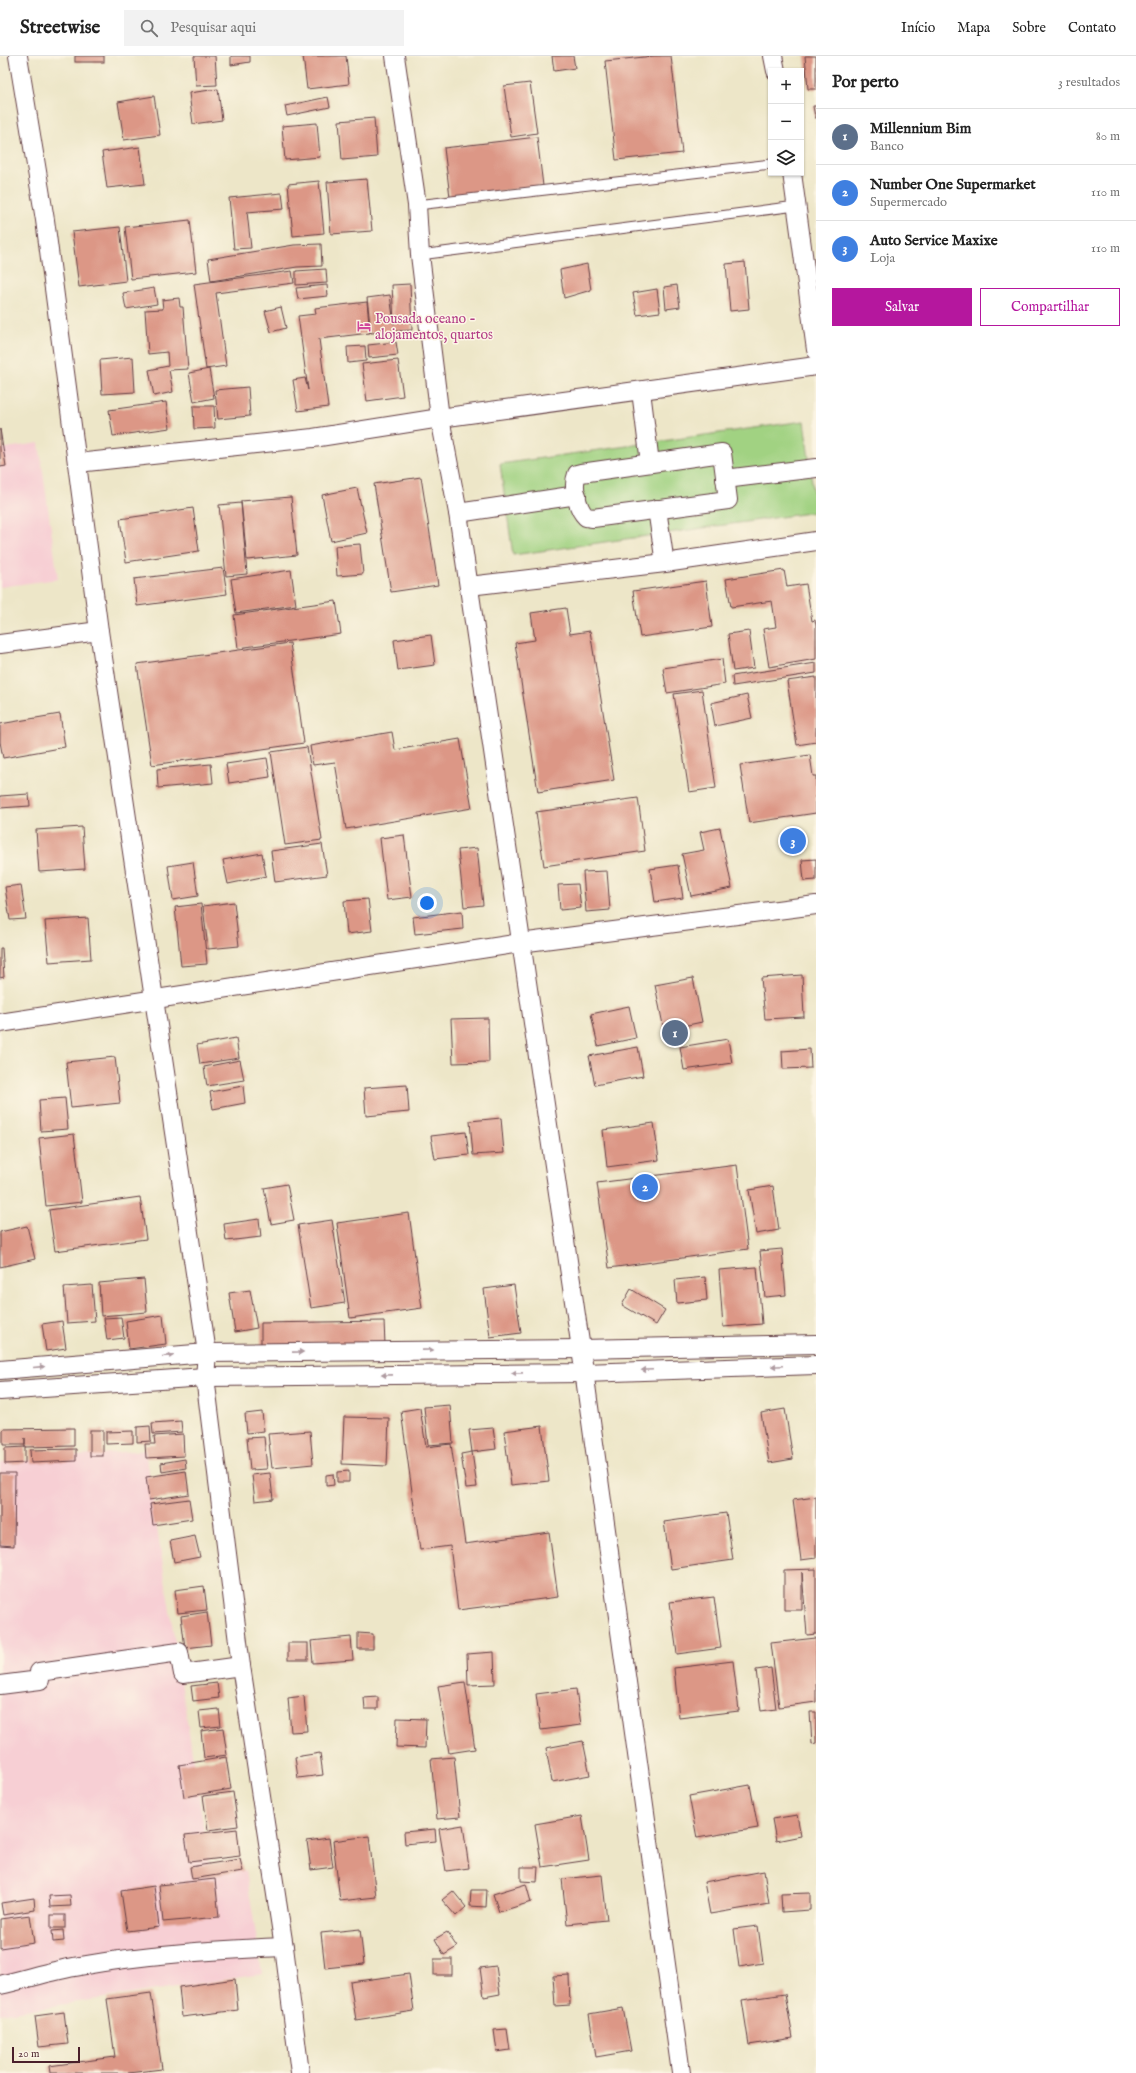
<!DOCTYPE html>
<html lang="pt">
<head>
<meta charset="utf-8">
<style>
	:root { --surface:#fff; --page:#f2f2f2; --text:#222; --muted:#767676; --line:#e0e0e0; --accent:#b5179e }
	body { margin:0; font-family:"IM FELL English",serif; background:var(--page); color:var(--text) }
	.controls { position:absolute; right:12px; top:12px; display:grid; overflow:hidden; border-radius:0px; box-shadow:0 1px 3px #0004 }
	.controls button { width:36px; height:36px; display:grid; place-items:center; padding:0; border:0; border-bottom:1px solid var(--line); background:var(--surface); color:var(--text); font:20px sans-serif }
	.scale { position:absolute; left:12px; bottom:10px; width:68px; box-sizing:border-box; padding-left:4px; border:2px solid #4a1f2b; border-top:0; font-size:11px; line-height:14px; white-space:nowrap; color:#4a1f2b; -webkit-text-stroke:3px #fcf5e5; paint-order:stroke }
	.you { position:absolute; left:427px; top:847px; width:14px; height:14px; margin:-10px; border:3px solid #fff; border-radius:50%; background:#1a73e8; box-shadow:0 0 0 6px #1a73e833 }
	.badge { display:grid; place-items:center; width:26px; height:26px; border-radius:50%; background:var(--accent); color:#fff; font-size:13px; font-weight:700 }
	.pin { position:absolute; translate:-50% -50%; border:2px solid #fff; box-shadow:0 1px 4px #0006 }
	.list { margin:0; padding:0; list-style:none }
	h2 { display:flex; justify-content:space-between; align-items:center; height:52px; margin:0; padding:0 16px; font-size:17px }
	h2 small { font-size:13px; font-weight:400; color:var(--muted) }
	.list li { display:grid; grid-template-columns:26px 1fr auto; gap:12px; align-items:center; box-sizing:border-box; height:56px; padding:0 16px; border-top:1px solid var(--line) }
	.list b { display:block; font-size:15px; white-space:nowrap }
	.list p { margin:0; font-size:13px; white-space:nowrap; color:var(--muted) }
	.list em { font-size:13px; font-style:normal; color:var(--muted) }
	.actions { display:flex; gap:8px; padding:12px 16px }
	.actions a { flex:1; padding:9px 0; border:1px solid var(--accent); border-radius:0px; text-align:center; font-size:14px; color:var(--accent) }
	.actions .main { background:var(--accent); color:#fff }
	.icon { flex:none; width:22px; height:22px; fill:none; stroke:currentColor; stroke-width:2; stroke-linecap:round; stroke-linejoin:round }
	.map { position:relative; flex:none; width:816px; height:2017px; overflow:hidden }
	header { display:flex; align-items:center; gap:24px; box-sizing:border-box; height:56px; padding:0 20px; background:var(--surface); border-bottom:1px solid var(--line) }
	header strong { font-size:19px }
	nav { display:flex; gap:22px; margin-inline-start:auto; font-size:14px }
	.search { width:280px; height:36px; background:var(--page); display:flex; align-items:center; gap:10px; box-sizing:border-box; padding:0 14px; border-radius:0px; color:var(--muted); font-size:15px }
	main { display:flex }
	aside { flex:1; background:var(--surface) }
	.map>svg:first-child { display:block }
	.built { fill:#f7cfd4 }
	.green { fill:#a1d282; stroke:#767856 }
	.building { fill:#dc9786 }
	.lines { fill:none; stroke-linecap:round; stroke-linejoin:round }
	.lane-casing { stroke:#623d43; stroke-width:11 }
	.street-casing { stroke:#623d43; stroke-width:20 }
	.lane { stroke:#fff; stroke-width:9 }
	.street { stroke:#fff; stroke-width:18 }
	.oneway { fill:#ae9aa0 }
	.labels { text-anchor:middle; stroke-width:3; stroke-linejoin:round; paint-order:stroke }
	.hotel-label { font-size:14px; fill:#b23c85; stroke:#fcf5e5; text-anchor:start }
</style>
</head>
<body>
<header>
<strong>Streetwise</strong>
<div class="search"><svg class="icon" aria-label="search" viewBox="0 0 24 24"><circle cx="10" cy="10" r="6"/><path d="M15 15l6 6"/></svg>Pesquisar aqui</div>
<nav><a>Início</a><a>Mapa</a><a>Sobre</a><a>Contato</a></nav>
</header>
<main>
<div class="map">
<svg width="816" height="2017" viewBox="0 0 816 2017">
	<rect width="100%" height="100%" fill="#fcf5e5"/>
	<filter id="ink" filterUnits="userSpaceOnUse"><feTurbulence type="fractalNoise" baseFrequency=".025" numOctaves="2"/><feDisplacementMap in="SourceGraphic" scale="8" xChannelSelector="R" yChannelSelector="G"/><feConvolveMatrix kernelMatrix="1 2 1 2 8 2 1 2 1" color-interpolation-filters="sRGB"/></filter>
	<filter id="wash" filterUnits="userSpaceOnUse"><feTurbulence type="fractalNoise" baseFrequency=".012" numOctaves="4" result="noise"/><feDisplacementMap in="SourceGraphic" scale="16" xChannelSelector="R" yChannelSelector="G"/><feGaussianBlur stdDeviation="0.9" result="paint"/><feColorMatrix in="noise" values="0 0 0 0 0 0 0 0 0 0 0 0 0 0 0 0 0 1.4 0 .05"/><feComposite in="paint" operator="in"/></filter>
	<g filter="url(#wash)">
		<rect width="100%" height="100%" fill="#ede6c8"/>
		<g class="built">
			<polygon points="39,387 58,523 0,531 0,393"/>
			<polygon points="145,1394 211,1819 246,1814 262,1918 0,1958 0,1407"/>
		</g>
		<polygon class="green" points="804,365 816,456 513,499 500,408"/>
		<g id="blocks">
			<g class="building">
				<rect x="75" y="0" width="29" height="6"/>
				<polygon points="194,0 215,0 217,29 196,30"/>
				<polygon points="231,0 250,0 250,6 231,9"/>
				<polygon points="303,0 346,0 349,28 307,33"/>
				<polygon points="552,0 573,0 575,12 554,15"/>
				<polygon points="654,0 671,0 682,97 616,104 605,5"/>
				<polygon points="805,0 816,0 816,33 808,33"/>
				<polygon points="530,27 537,77 511,81 504,30"/>
				<polygon points="218,33 222,64 193,68 189,37"/>
				<polygon points="154,40 160,79 124,84 118,46"/>
				<polygon points="328,41 330,51 287,60 285,50"/>
				<polygon points="813,50 816,50 816,62 815,62"/>
				<polygon points="374,62 377,101 342,104 339,65"/>
				<polygon points="317,67 320,101 285,104 282,70"/>
				<polygon points="537,81 543,130 450,141 444,92"/>
				<polygon points="140,91 145,128 107,132 102,96"/>
				<polygon points="367,123 372,175 331,178 327,126"/>
				<polygon points="319,125 324,177 293,180 288,128"/>
				<polygon points="282,137 284,153 247,156 251,192 234,193 229,142"/>
				<polygon points="190,164 196,216 131,223 125,171"/>
				<polygon points="120,171 126,225 79,231 72,176"/>
				<polygon points="321,188 322,210 297,211 211,225 208,203 294,189"/>
				<polygon points="745,206 749,253 730,255 726,208"/>
				<polygon points="587,208 591,234 564,242 560,214"/>
				<polygon points="326,213 327,227 296,229 296,215"/>
				<polygon points="292,215 294,227 216,237 226,310 206,313 194,228"/>
				<polygon points="410,228 412,274 371,277 367,242 390,239 394,268 392,229"/>
				<polygon points="327,229 328,240 298,243 296,232"/>
				<polygon points="677,229 680,251 666,253 664,231"/>
				<polygon points="154,232 157,248 126,253 123,237"/>
				<polygon points="657,233 660,256 637,259 633,237"/>
				<polygon points="179,242 180,251 183,251 188,313 169,314 173,336 154,340 149,314 168,310 167,296 148,298 145,254 163,253 162,244"/>
				<polygon points="367,246 370,277 319,283 328,351 298,355 293,324 305,322 308,334 298,260 316,258 315,252"/>
				<polygon points="281,251 286,272 271,276 265,255"/>
				<polygon points="396,286 398,299 369,302 368,289"/>
				<polygon points="365,290 366,305 348,307 347,291"/>
				<polygon points="133,301 135,336 102,338 100,304"/>
				<polygon points="398,304 403,340 367,345 362,308"/>
				<polygon points="209,313 214,342 194,346 189,317"/>
				<polygon points="248,331 250,360 218,363 215,334"/>
				<polygon points="166,346 170,372 113,380 109,354"/>
				<polygon points="193,350 214,350 215,372 194,373"/>
				<polygon points="0,373 6,410 0,411"/>
				<polygon points="421,421 438,529 391,536 374,428"/>
				<polygon points="357,432 367,477 331,485 322,439"/>
				<polygon points="291,441 297,499 247,504 241,445"/>
				<polygon points="241,447 247,518 226,520 219,449"/>
				<polygon points="193,452 199,495 126,506 120,463"/>
				<polygon points="360,488 363,518 337,520 335,490"/>
				<polygon points="223,512 227,538 137,550 134,523"/>
				<polygon points="291,514 296,549 236,557 231,523"/>
				<polygon points="784,514 787,531 806,528 812,565 815,564 816,570 816,603 769,611 763,573 776,571 772,545 731,551 726,523"/>
				<polygon points="706,525 712,571 640,581 633,535"/>
				<polygon points="336,545 341,578 238,592 234,559"/>
				<polygon points="566,552 570,578 590,575 614,724 538,736 515,587 535,584 531,557"/>
				<polygon points="749,575 754,612 733,615 728,578"/>
				<polygon points="431,579 435,609 398,614 394,584"/>
				<polygon points="290,587 304,687 152,709 137,608"/>
				<polygon points="722,603 725,628 667,637 663,612"/>
				<polygon points="816,607 816,617 733,630 732,620"/>
				<polygon points="816,621 816,686 797,689 787,625"/>
				<polygon points="702,634 716,732 689,736 674,638"/>
				<polygon points="747,639 752,662 715,670 711,647"/>
				<polygon points="60,658 65,691 3,702 0,686 0,668"/>
				<polygon points="392,676 395,694 460,683 472,752 346,773 335,706 313,709 310,690"/>
				<polygon points="307,691 322,784 285,789 271,696"/>
				<polygon points="810,699 813,720 816,720 816,757 749,767 740,709"/>
				<polygon points="267,702 270,721 229,727 226,708"/>
				<polygon points="211,708 213,727 158,732 157,713"/>
				<polygon points="29,738 30,750 0,752 0,740"/>
				<polygon points="638,742 645,795 544,810 536,756"/>
				<polygon points="82,771 85,813 39,816 36,774"/>
				<polygon points="720,772 732,832 691,840 682,798 704,794 700,776"/>
				<polygon points="404,779 412,841 387,844 380,782"/>
				<polygon points="322,788 327,819 275,826 271,795"/>
				<polygon points="477,792 483,849 464,851 458,794"/>
				<polygon points="262,797 266,820 228,828 223,804"/>
				<polygon points="816,803 816,824 804,825 802,804"/>
				<polygon points="193,806 198,840 173,844 168,810"/>
				<polygon points="678,809 683,842 655,846 650,813"/>
				<polygon points="607,815 610,854 586,856 583,816"/>
				<polygon points="578,828 581,852 560,854 558,829"/>
				<polygon points="21,829 26,863 10,864 5,831"/>
				<polygon points="368,843 372,875 347,878 344,845"/>
				<polygon points="234,846 239,890 208,893 203,850"/>
				<polygon points="201,848 207,908 181,910 175,851"/>
				<polygon points="462,855 463,873 415,878 413,861"/>
				<polygon points="88,862 91,903 49,906 45,865"/>
				<polygon points="0,892 2,892 4,921 0,922"/>
				<polygon points="802,919 804,961 765,963 761,922"/>
				<polygon points="693,922 702,966 664,974 655,929"/>
				<polygon points="629,950 636,982 598,990 591,958"/>
				<polygon points="488,962 489,1006 453,1007 451,963"/>
				<polygon points="236,982 239,1002 200,1008 197,989"/>
				<polygon points="728,983 732,1007 684,1014 680,991"/>
				<polygon points="638,991 643,1020 595,1029 589,1000"/>
				<polygon points="810,993 811,1012 783,1013 782,995"/>
				<polygon points="115,1001 120,1047 71,1052 66,1006"/>
				<polygon points="240,1004 244,1024 207,1030 204,1011"/>
				<polygon points="407,1029 409,1056 366,1060 364,1032"/>
				<polygon points="243,1030 245,1047 213,1053 210,1036"/>
				<polygon points="65,1042 68,1073 41,1075 39,1044"/>
				<polygon points="501,1062 504,1097 473,1099 470,1065"/>
				<polygon points="654,1067 659,1104 607,1111 603,1074"/>
				<polygon points="466,1076 469,1099 435,1103 431,1080"/>
				<polygon points="74,1078 82,1146 46,1150 39,1082"/>
				<polygon points="737,1109 748,1193 609,1212 597,1127"/>
				<polygon points="287,1128 294,1164 271,1168 264,1132"/>
				<polygon points="773,1130 779,1174 756,1178 749,1134"/>
				<polygon points="140,1141 146,1183 55,1195 49,1154"/>
				<polygon points="409,1157 422,1252 350,1262 337,1167"/>
				<polygon points="259,1163 261,1181 226,1185 224,1168"/>
				<polygon points="332,1164 345,1247 311,1252 298,1169"/>
				<polygon points="27,1170 35,1203 0,1211 0,1176"/>
				<polygon points="782,1193 786,1239 765,1241 760,1195"/>
				<polygon points="757,1211 762,1268 723,1271 719,1214"/>
				<polygon points="705,1221 707,1244 677,1247 675,1224"/>
				<polygon points="144,1223 147,1256 101,1260 99,1227"/>
				<polygon points="92,1229 95,1265 67,1267 64,1231"/>
				<polygon points="514,1229 521,1277 490,1281 484,1233"/>
				<polygon points="631,1233 665,1254 656,1269 622,1249"/>
				<polygon points="250,1234 257,1272 235,1276 229,1237"/>
				<polygon points="163,1259 166,1288 129,1293 126,1265"/>
				<polygon points="121,1261 124,1282 107,1284 104,1262"/>
				<polygon points="62,1265 66,1292 46,1295 42,1268"/>
				<polygon points="384,1265 385,1289 261,1290 261,1267"/>
				<polygon points="450,1349 453,1387 428,1389 424,1351"/>
				<polygon points="420,1352 426,1391 451,1388 465,1488 549,1476 558,1541 458,1554 450,1490 420,1494 401,1355"/>
				<polygon points="785,1353 793,1403 769,1407 761,1357"/>
				<polygon points="262,1356 264,1375 247,1377 245,1358"/>
				<polygon points="344,1361 389,1362 387,1410 342,1408"/>
				<polygon points="181,1365 182,1376 153,1378 152,1367"/>
				<polygon points="150,1370 151,1385 137,1386 137,1371"/>
				<polygon points="542,1370 549,1425 511,1429 504,1375"/>
				<polygon points="74,1372 74,1390 25,1391 25,1382 25,1389 3,1389 3,1373"/>
				<polygon points="493,1372 496,1393 472,1396 469,1374"/>
				<rect x="90" y="1374" width="13" height="26"/>
				<polygon points="133,1375 133,1387 106,1388 106,1376"/>
				<polygon points="310,1375 313,1408 272,1412 268,1378"/>
				<polygon points="183,1378 184,1400 146,1402 145,1388 155,1388 154,1380"/>
				<polygon points="264,1381 267,1413 250,1414 247,1382"/>
				<polygon points="25,1391 25,1407 5,1408 5,1392"/>
				<polygon points="76,1393 76,1405 31,1407 30,1394"/>
				<polygon points="472,1396 477,1431 466,1432 461,1398"/>
				<polygon points="185,1403 186,1412 162,1416 161,1407"/>
				<polygon points="186,1415 189,1438 149,1444 146,1421"/>
				<polygon points="349,1415 349,1426 337,1426 337,1416"/>
				<polygon points="0,1417 15,1417 14,1490 0,1489"/>
				<polygon points="270,1417 273,1443 255,1445 252,1419"/>
				<polygon points="333,1418 334,1429 326,1430 326,1419"/>
				<polygon points="816,1441 816,1502 801,1504 793,1444"/>
				<polygon points="189,1443 192,1463 153,1469 150,1448"/>
				<polygon points="726,1457 733,1504 671,1513 664,1466"/>
				<polygon points="195,1480 200,1501 174,1506 170,1485"/>
				<polygon points="816,1513 816,1578 807,1579 802,1516 802,1554 784,1554 784,1514"/>
				<polygon points="204,1530 207,1554 178,1557 175,1534"/>
				<polygon points="714,1541 721,1592 677,1598 670,1546"/>
				<polygon points="207,1556 211,1589 185,1592 181,1560"/>
				<polygon points="358,1577 373,1578 373,1593 358,1593"/>
				<polygon points="351,1581 353,1604 313,1607 311,1585"/>
				<polygon points="816,1582 816,1646 779,1651 771,1587"/>
				<rect x="288" y="1587" width="20" height="17"/>
				<polygon points="494,1596 495,1628 468,1629 467,1598"/>
				<polygon points="733,1605 739,1655 679,1662 674,1612"/>
				<polygon points="771,1612 776,1653 761,1655 756,1614"/>
				<polygon points="465,1626 475,1693 449,1697 438,1630"/>
				<polygon points="217,1627 219,1642 193,1645 191,1630"/>
				<polygon points="576,1633 581,1669 541,1674 536,1638"/>
				<polygon points="304,1640 307,1675 291,1676 288,1642"/>
				<polygon points="378,1641 378,1653 365,1653 364,1642"/>
				<polygon points="219,1653 221,1670 201,1672 199,1655"/>
				<polygon points="810,1656 816,1656 816,1687 812,1688"/>
				<polygon points="397,1662 426,1663 425,1692 396,1691"/>
				<polygon points="223,1672 227,1699 204,1702 201,1675"/>
				<polygon points="583,1685 590,1719 552,1726 546,1692"/>
				<polygon points="320,1697 323,1719 298,1722 295,1701"/>
				<polygon points="226,1701 231,1733 184,1741 179,1709"/>
				<polygon points="454,1701 460,1761 437,1763 431,1703"/>
				<polygon points="750,1729 758,1772 697,1782 689,1740"/>
				<polygon points="233,1736 238,1770 208,1774 203,1740"/>
				<polygon points="797,1759 801,1780 776,1785 772,1763"/>
				<polygon points="582,1760 589,1804 542,1811 535,1768"/>
				<polygon points="463,1769 469,1812 446,1815 439,1773"/>
				<polygon points="237,1773 240,1800 189,1806 185,1779"/>
				<polygon points="435,1773 436,1785 405,1788 404,1776"/>
				<polygon points="369,1780 376,1841 340,1845 333,1785"/>
				<polygon points="329,1782 333,1811 311,1814 307,1785"/>
				<polygon points="240,1803 243,1815 192,1823 190,1811"/>
				<polygon points="521,1811 538,1811 537,1826 521,1825"/>
				<polygon points="764,1815 769,1848 710,1858 704,1826"/>
				<polygon points="602,1819 607,1864 567,1868 562,1823"/>
				<polygon points="215,1823 219,1861 163,1866 159,1829"/>
				<polygon points="526,1828 531,1846 499,1856 493,1838"/>
				<polygon points="154,1830 159,1871 127,1875 121,1835"/>
				<polygon points="471,1834 487,1834 486,1851 470,1850"/>
				<polygon points="453,1835 466,1851 456,1860 442,1844"/>
				<polygon points="810,1837 810,1854 782,1856 781,1838"/>
				<polygon points="70,1839 71,1850 50,1851 49,1840"/>
				<polygon points="34,1842 35,1854 3,1859 1,1847"/>
				<polygon points="30,1859 34,1887 0,1892 0,1863"/>
				<rect x="51" y="1859" width="14" height="13"/>
				<polygon points="758,1870 763,1907 739,1911 734,1873"/>
				<polygon points="360,1873 364,1908 325,1912 321,1877"/>
				<polygon points="63,1874 64,1885 53,1886 52,1875"/>
				<polygon points="447,1876 457,1891 444,1899 435,1883"/>
				<rect x="434" y="1903" width="18" height="16"/>
				<polygon points="496,1910 500,1938 484,1941 480,1912"/>
				<polygon points="409,1918 414,1955 356,1964 350,1926"/>
				<polygon points="569,1919 570,1949 555,1950 553,1920"/>
				<polygon points="235,1923 238,1954 182,1961 179,1931"/>
				<polygon points="151,1937 162,2013 128,2017 50,2017 49,2010 115,2001 107,1943"/>
				<polygon points="785,1938 793,1982 749,1989 742,1944"/>
				<polygon points="623,1952 631,1995 596,2001 589,1958"/>
				<polygon points="64,1956 68,1988 39,1991 35,1960"/>
				<polygon points="507,1973 510,1994 497,1996 494,1974"/>
			</g>
		</g>
	</g>
	<g filter="url(#ink)">
		<use href="#blocks" fill-opacity="0" stroke="#623d43" stroke-width="1"/>
		<g class="lines">
			<g class="lane-casing">
				<g id="lane">
					<polyline points="417,149 771,108"/>
					<polyline points="420,199 796,150"/>
				</g>
			</g>
			<g class="street-casing">
				<g id="street">
					<polyline points="18,0 45,164 99,575 207,1297 205,1321 241,1610 284,1891 300,2017"/>
					<polyline points="395,0 417,149 420,199 440,362 458,457 581,1293 681,2017"/>
					<polyline points="773,0 776,15"/>
					<polyline points="792,117 816,294"/>
					<polyline points="641,335 650,407"/>
					<path d="M722,397L728,444L593,462L586,461C577,452 572,430 577,418L581,417Z"/>
					<polyline points="77,407 313,382 440,362 816,310"/>
					<polyline points="725,423 816,412"/>
					<polyline points="657,453 664,501"/>
					<polyline points="458,457 577,439"/>
					<polyline points="469,530 665,507 816,485"/>
					<polyline points="0,588 99,575"/>
					<polyline points="0,967 520,887 816,849"/>
					<polyline points="0,1314 207,1297 581,1293 816,1288"/>
					<polyline points="0,1335 205,1321 584,1317 816,1309"/>
					<polyline points="0,1629 40,1624 39,1616 179,1596 183,1618 241,1610"/>
					<path d="M0,1929C27,1923 53,1914 80,1910C147,1898 216,1894 284,1891"/>
				</g>
			</g>
			<use href="#lane" class="lane"/>
			<use href="#street" class="street"/>
		</g>
		<defs><path id="oneway-solid" d="M-6-.8H1V-3.2L6.5 0L1 3.2V.8H-6Z"/></defs>
		<g class="oneway">
			<use href="#oneway-solid" transform="translate(428 1294) rotate(-1)"/>
			<use href="#oneway-solid" transform="translate(298 1296) rotate(-1)"/>
			<use href="#oneway-solid" transform="translate(168 1300) rotate(-5)"/>
			<use href="#oneway-solid" transform="translate(777 1310) rotate(178)"/>
			<use href="#oneway-solid" transform="translate(39 1311) rotate(-5)"/>
			<use href="#oneway-solid" transform="translate(647 1314) rotate(178)"/>
			<use href="#oneway-solid" transform="translate(517 1317) rotate(179)"/>
			<use href="#oneway-solid" transform="translate(387 1319) rotate(179)"/>
		</g>
	</g>
	<defs>
		<g id="hotel-bare" transform="scale(1.08)"><path d="M-6-4.5h1.5V1H6V5H4.5V3h-9V5H-6ZM-4 0a1.8 1.8 0 1 1 3.6 0ZM.5 0V-2.5h3Q6-2.5 6 0Z" fill="#d1479c" stroke="#fcf5e5" stroke-width="2.5" paint-order="stroke"/></g>
	</defs>
	<g fill-rule="evenodd">
		<use href="#hotel-bare" x="364" y="270"/>
	</g>
	<g class="labels">
		<g class="hotel-label">
			<text x="375" y="267">Pousada oceano -<tspan x="375" dy="16">alojamentos, quartos</tspan></text>
		</g>
	</g>
</svg>
<div class="controls">
<button>+</button>
<button>−</button>
<button><svg class="icon" aria-label="layers" viewBox="0 0 24 24"><path d="M12 4l9 5-9 5-9-5zM3 14l9 5 9-5"/></svg></button>
</div>
<div class="scale">20 m</div>
<div class="you"></div>
<div class="pin badge" style="left:675px;top:977px;background:#5c6f8a">1</div>
<div class="pin badge" style="left:645px;top:1131px;background:#3f7fe0">2</div>
<div class="pin badge" style="left:793px;top:785px;background:#3f7fe0">3</div>
</div>
<aside>
<h2>Por perto<small>3 resultados</small></h2>
<ul class="list">
<li><span class="badge" style="background:#5c6f8a">1</span><div><b>Millennium Bim</b><p>Banco</p></div><em>80 m</em></li>
<li><span class="badge" style="background:#3f7fe0">2</span><div><b>Number One Supermarket</b><p>Supermercado</p></div><em>110 m</em></li>
<li><span class="badge" style="background:#3f7fe0">3</span><div><b>Auto Service Maxixe</b><p>Loja</p></div><em>110 m</em></li>
</ul>
<div class="actions"><a class="main">Salvar</a><a>Compartilhar</a></div>
</aside>
</main>
</body>
</html>
